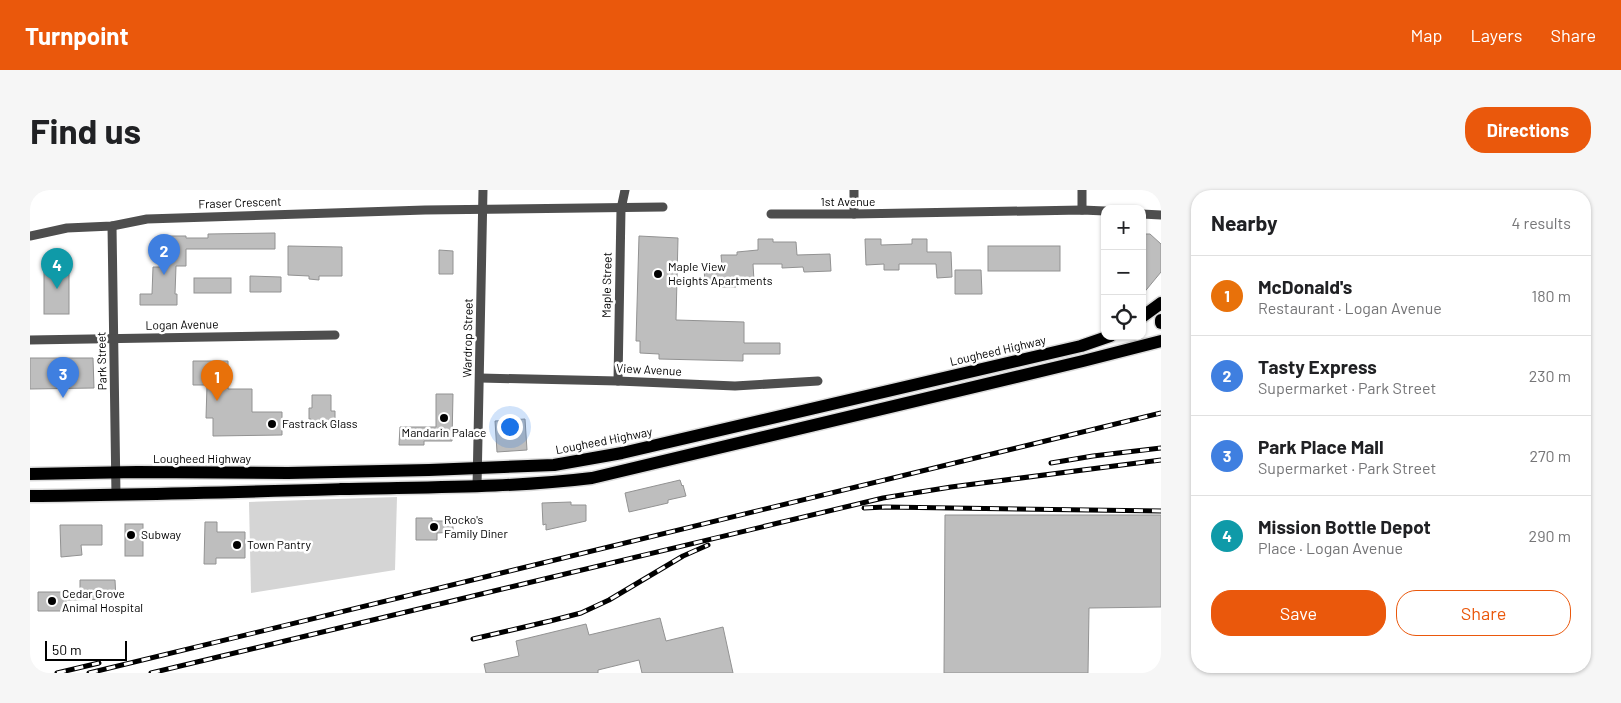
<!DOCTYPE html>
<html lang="en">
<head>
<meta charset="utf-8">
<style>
	:root { --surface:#fff; --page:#f6f6f6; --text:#202124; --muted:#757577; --line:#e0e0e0; --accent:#ea580c }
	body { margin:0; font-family:Barlow,sans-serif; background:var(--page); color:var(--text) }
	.controls { position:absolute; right:15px; top:15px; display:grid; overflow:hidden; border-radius:10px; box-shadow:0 1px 4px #0004 }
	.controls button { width:45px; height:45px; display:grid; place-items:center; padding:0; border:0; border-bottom:1px solid var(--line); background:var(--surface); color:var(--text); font:25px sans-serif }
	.scale { position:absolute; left:15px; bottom:12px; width:82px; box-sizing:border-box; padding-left:5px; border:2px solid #000; border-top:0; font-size:14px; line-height:18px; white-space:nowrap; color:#000; -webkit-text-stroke:4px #fff; paint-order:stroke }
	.you { position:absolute; left:479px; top:236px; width:18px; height:18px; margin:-12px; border:4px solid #fff; border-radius:50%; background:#1a73e8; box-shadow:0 0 0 8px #1a73e833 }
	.badge { display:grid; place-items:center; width:32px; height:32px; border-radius:50%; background:var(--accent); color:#fff; font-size:16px; font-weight:700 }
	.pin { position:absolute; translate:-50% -41px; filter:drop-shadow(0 1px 2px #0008) }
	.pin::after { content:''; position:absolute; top:26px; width:18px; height:15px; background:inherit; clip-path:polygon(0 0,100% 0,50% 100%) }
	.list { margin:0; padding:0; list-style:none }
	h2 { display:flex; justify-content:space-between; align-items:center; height:65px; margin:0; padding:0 20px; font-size:21px }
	h2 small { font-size:16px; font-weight:400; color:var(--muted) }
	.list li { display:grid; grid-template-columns:32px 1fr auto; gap:15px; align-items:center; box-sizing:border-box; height:80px; padding:0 20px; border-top:1px solid var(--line) }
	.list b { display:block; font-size:19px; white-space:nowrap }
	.list p { margin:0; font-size:16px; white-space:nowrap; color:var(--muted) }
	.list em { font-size:16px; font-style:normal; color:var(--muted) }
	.actions { display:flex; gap:10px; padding:15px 20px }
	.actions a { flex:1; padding:11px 0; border:1px solid var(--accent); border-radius:20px; text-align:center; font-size:18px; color:var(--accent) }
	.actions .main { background:var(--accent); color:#fff }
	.icon { flex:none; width:28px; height:28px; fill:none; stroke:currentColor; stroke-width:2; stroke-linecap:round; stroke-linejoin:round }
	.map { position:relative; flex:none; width:1131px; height:483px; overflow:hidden; border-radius:20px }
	header { display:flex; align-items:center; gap:30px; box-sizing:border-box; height:70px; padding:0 25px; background:var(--accent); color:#fff }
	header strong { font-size:24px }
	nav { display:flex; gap:28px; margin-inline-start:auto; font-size:18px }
	.intro { display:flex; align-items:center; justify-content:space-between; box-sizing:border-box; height:120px; padding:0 30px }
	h1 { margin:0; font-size:35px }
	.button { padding:12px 22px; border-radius:20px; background:var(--accent); color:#fff; font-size:18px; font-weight:700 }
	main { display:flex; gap:30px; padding:0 30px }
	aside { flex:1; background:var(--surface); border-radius:20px; box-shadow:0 1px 4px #0004 }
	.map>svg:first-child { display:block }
	.green { fill:#d5d5d5 }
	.building { fill:#bebebe; stroke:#929292 }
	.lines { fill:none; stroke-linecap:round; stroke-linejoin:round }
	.primary-casing { stroke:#dbdbdb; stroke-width:15 }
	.minor { stroke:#4e4e4e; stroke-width:9 }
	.primary { stroke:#000; stroke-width:12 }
	.rail-casing { stroke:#000; stroke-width:5 }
	.rail { stroke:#fff; stroke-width:3; stroke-dasharray:9; stroke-linecap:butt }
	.poi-dot { fill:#000; stroke:#fff; stroke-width:2 }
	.labels { text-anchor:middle; stroke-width:5; stroke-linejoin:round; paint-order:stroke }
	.street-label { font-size:12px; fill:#000; stroke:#fff }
	.poi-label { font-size:12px; fill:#000; stroke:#fff; text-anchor:start }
</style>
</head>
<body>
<header>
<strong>Turnpoint</strong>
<nav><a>Map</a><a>Layers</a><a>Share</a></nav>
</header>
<div class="intro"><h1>Find us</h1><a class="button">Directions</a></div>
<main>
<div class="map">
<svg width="1131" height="483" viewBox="0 0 1131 483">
	<rect width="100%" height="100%" fill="#fff"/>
	<polygon class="green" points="367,307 365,380 221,403 219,312"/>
	<g class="building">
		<polygon points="245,43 245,59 156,59 156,76 146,76 145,104 147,104 147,115 110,115 110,104 122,104 123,77 132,77 132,46 156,46 156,48 178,48 178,44"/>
		<polygon points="1112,44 1120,44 1131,54 1131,82 1112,105"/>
		<polygon points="609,46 648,48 646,130 714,132 714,153 750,153 750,164 713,164 713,171 629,169 629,164 610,163 610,151 606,151"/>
		<polygon points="728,49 743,49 743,52 766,52 767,65 800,64 801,81 774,82 773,77 752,78 752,74 723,74 724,91 706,93 706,97 692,97 692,93 675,94 674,77 692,76 691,65 707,65 707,62 728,60"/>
		<polygon points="835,49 851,49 851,55 882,54 882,49 897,49 897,62 921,62 922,87 907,88 906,74 869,74 869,80 854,80 854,74 836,75"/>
		<polygon points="258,56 312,57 312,86 289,86 289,90 279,89 279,86 258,85"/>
		<rect x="958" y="56" width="72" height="25"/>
		<polygon points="409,60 423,61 423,84 409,84"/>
		<rect x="14" y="74" width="25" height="50"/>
		<polygon points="925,80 951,80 952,104 925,104"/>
		<polygon points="220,86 251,87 251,102 220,102"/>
		<rect x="164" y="88" width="37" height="15"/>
		<polygon points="0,168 63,168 64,198 0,199"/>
		<polygon points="163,171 198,171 198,199 222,199 222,222 252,222 252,245 183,246 183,228 176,228 177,195 163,195"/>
		<polygon points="406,204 423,204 422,251 394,251 394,255 369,255 370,237 406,237"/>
		<polygon points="282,205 301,205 301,221 305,221 305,229 301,229 301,234 281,234 281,229 279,229 279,218 282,218"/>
		<polygon points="495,229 497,260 467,262 465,231"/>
		<polygon points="650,290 652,296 653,295 656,306 638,310 638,313 599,322 595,303"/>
		<polygon points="541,312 541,315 556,315 556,331 516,340 516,334 513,335 512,313"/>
		<polygon points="915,325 1131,325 1131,417 1059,418 1058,483 914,483"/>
		<polygon points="386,328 402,328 402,331 423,331 423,342 407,343 407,350 386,350"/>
		<polygon points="175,332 187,332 187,342 215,342 215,368 186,368 186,374 174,374"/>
		<rect x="95" y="334" width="18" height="32"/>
		<polygon points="30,335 72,335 72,355 51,355 52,365 31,367"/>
		<polygon points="50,390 85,390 86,409 36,410 36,421 8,421 8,402 50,402"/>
		<polygon points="630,428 636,451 693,437 703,483 612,483 609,470 568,480 568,483 456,483 454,474 489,466 486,451 556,434 559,445"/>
	</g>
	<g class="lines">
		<g class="primary-casing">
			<g id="primary">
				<polyline points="1112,127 1131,113"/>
				<polyline points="1131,130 1131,133"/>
				<polyline points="0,284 107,282 258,283 399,280 524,275 592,263 1051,156 1080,146"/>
				<path d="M0,306C105,305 209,302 314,299C397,297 480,298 562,288L1053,171L1131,151"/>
			</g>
		</g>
		<g class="minor">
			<polyline points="824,0 824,24"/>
			<polyline points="1052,20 1052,0"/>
			<polyline points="741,24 824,24 1052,20 1075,21"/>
			<polyline points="1112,24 1131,25"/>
			<polyline points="82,36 86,305"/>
			<polyline points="0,46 37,38 82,36 117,29 395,20 633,17"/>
			<polyline points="0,150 305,145"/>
			<polyline points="450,188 588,191 705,196 788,191"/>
			<polyline points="588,191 591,19 595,0"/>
			<polyline points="447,297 453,0"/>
		</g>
		<use href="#primary" class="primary"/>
		<g class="rail-casing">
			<g id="rail">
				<polyline points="1021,273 1063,266 1131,258"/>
				<polyline points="834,318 855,317 1131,321"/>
				<polyline points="443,449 520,431 551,423 579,410 653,366 678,355"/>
				<polyline points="27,483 69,473"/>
				<polyline points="59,483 1131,223"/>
				<polyline points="121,483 853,308 921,297 1131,270"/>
			</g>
		</g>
		<use href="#rail" class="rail"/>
	</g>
	<g class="poi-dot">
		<circle cx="628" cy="84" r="5"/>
		<circle cx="414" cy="228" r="5"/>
		<circle cx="242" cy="234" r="5"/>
		<circle cx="404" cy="337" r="5"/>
		<circle cx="101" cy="345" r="5"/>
		<circle cx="207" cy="355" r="5"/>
		<circle cx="22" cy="411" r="5"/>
	</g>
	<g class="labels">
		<g class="street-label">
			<text x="818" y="16">1st Avenue</text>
			<text transform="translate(210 13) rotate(-2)" y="4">Fraser Crescent</text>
			<text transform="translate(577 95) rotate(-89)" y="4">Maple Street</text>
			<text transform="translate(152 135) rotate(-1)" y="4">Logan Avenue</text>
			<text transform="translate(438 148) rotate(-89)" y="4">Wardrop Street</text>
			<text transform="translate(968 161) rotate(-13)" y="4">Lougheed Highway</text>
			<text transform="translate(72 171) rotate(-91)" y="4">Park Street</text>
			<text transform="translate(619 180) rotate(3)" y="4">View Avenue</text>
			<text transform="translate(574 251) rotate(-11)" y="4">Lougheed Highway</text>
			<text x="172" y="273">Lougheed Highway</text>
		</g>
		<g class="poi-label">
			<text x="638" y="81">Maple View<tspan x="638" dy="14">Heights Apartments</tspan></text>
			<text x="252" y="238">Fastrack Glass</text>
			<text x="414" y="247" text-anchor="middle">Mandarin Palace</text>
			<text x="414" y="334">Rocko's<tspan x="414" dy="14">Family Diner</tspan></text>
			<text x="111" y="349">Subway</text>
			<text x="217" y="359">Town Pantry</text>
			<text x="32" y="408">Cedar Grove<tspan x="32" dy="14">Animal Hospital</tspan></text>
		</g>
	</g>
</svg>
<div class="controls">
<button>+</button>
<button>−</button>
<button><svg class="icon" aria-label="locate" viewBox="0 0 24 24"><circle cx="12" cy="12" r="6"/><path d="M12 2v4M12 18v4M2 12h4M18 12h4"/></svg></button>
</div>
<div class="scale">50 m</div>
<div class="you"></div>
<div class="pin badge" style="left:187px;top:211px;background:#e8710a">1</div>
<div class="pin badge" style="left:134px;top:85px;background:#3f7fe0">2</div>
<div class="pin badge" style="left:33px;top:208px;background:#3f7fe0">3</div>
<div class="pin badge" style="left:27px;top:99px;background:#0f9aa8">4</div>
</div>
<aside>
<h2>Nearby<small>4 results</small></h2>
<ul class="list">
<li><span class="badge" style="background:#e8710a">1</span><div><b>McDonald's</b><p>Restaurant · Logan Avenue</p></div><em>180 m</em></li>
<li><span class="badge" style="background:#3f7fe0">2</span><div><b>Tasty Express</b><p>Supermarket · Park Street</p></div><em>230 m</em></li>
<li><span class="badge" style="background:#3f7fe0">3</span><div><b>Park Place Mall</b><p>Supermarket · Park Street</p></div><em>270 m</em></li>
<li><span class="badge" style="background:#0f9aa8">4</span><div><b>Mission Bottle Depot</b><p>Place · Logan Avenue</p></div><em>290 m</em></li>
</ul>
<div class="actions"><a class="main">Save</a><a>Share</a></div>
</aside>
</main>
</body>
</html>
